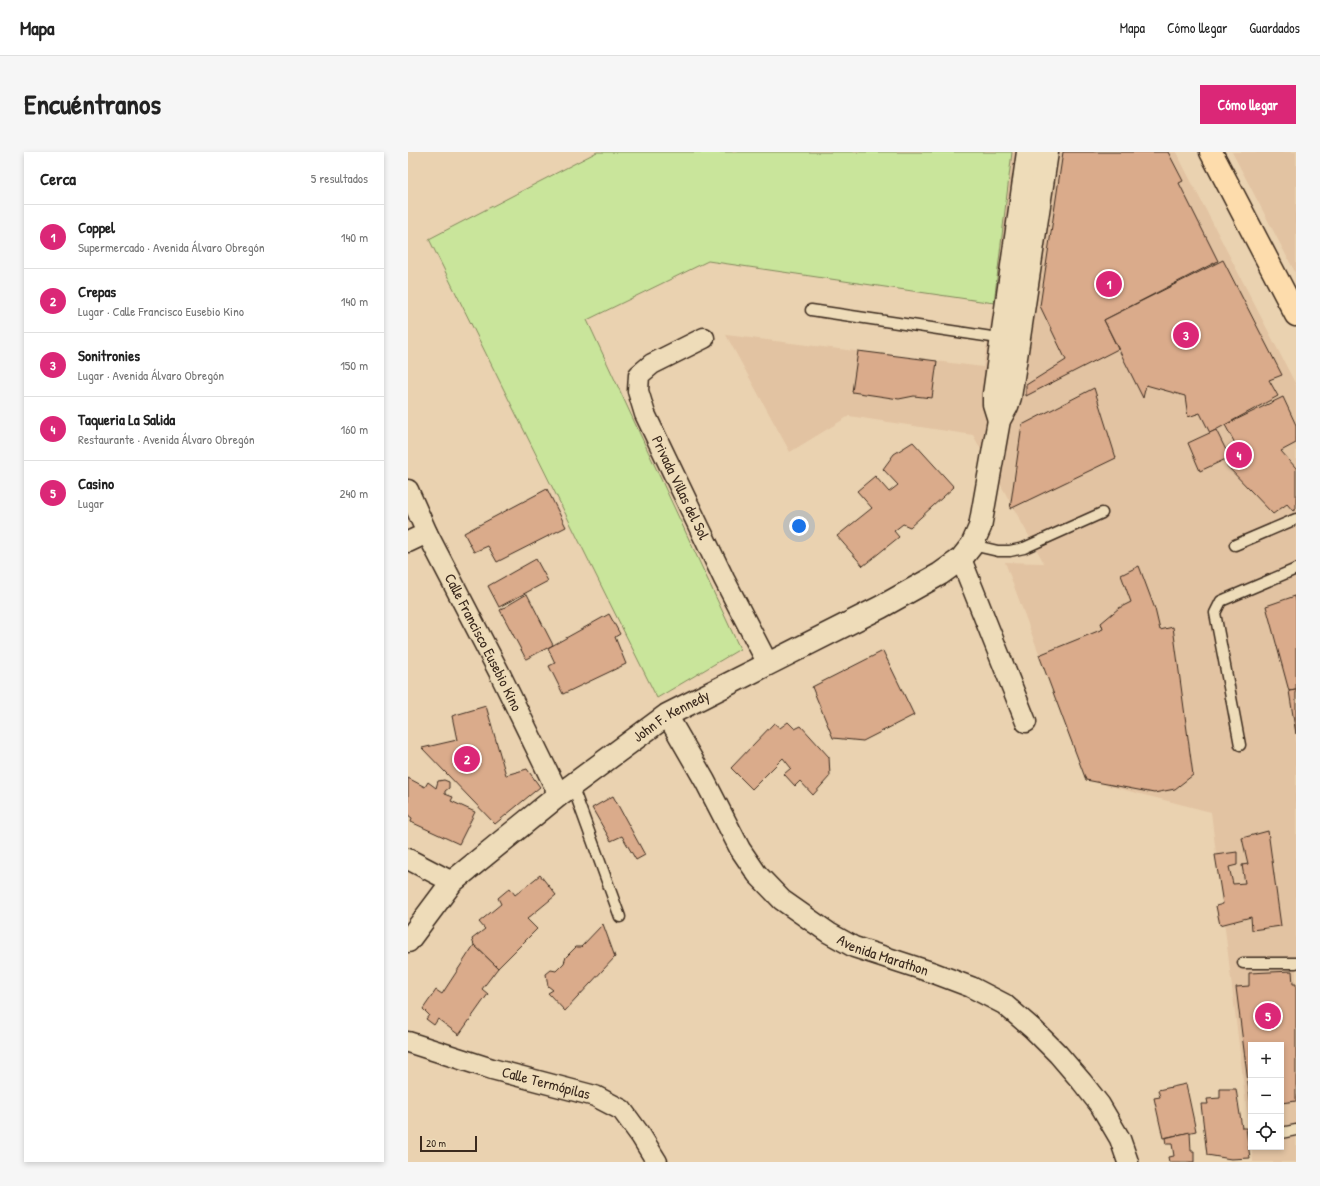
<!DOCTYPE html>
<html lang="es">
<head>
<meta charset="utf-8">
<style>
	:root { --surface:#fff; --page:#f6f6f6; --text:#222; --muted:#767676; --line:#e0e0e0; --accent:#db2777 }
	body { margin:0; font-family:"Patrick Hand",sans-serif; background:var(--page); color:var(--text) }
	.controls { position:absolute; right:12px; bottom:12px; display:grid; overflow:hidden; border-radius:0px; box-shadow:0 2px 6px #0003 }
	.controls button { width:36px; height:36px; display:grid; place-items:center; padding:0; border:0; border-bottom:1px solid var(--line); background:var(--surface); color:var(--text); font:20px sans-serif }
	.scale { position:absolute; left:12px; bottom:10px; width:57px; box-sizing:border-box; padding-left:4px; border:2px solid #3b2a1e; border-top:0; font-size:11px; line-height:14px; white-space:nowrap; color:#3b2a1e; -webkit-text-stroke:3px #eedcb9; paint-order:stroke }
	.you { position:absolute; left:391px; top:374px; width:14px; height:14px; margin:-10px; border:3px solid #fff; border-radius:50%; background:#1a73e8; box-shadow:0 0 0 6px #1a73e833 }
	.badge { display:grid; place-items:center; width:26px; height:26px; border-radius:50%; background:var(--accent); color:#fff; font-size:13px; font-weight:700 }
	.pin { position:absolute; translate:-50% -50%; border:2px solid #fff; box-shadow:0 1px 4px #0006 }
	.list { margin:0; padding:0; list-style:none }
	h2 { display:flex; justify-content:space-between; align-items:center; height:52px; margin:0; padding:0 16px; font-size:17px }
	h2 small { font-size:13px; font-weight:400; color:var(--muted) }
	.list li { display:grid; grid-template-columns:26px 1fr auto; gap:12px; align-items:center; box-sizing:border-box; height:64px; padding:0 16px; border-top:1px solid var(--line) }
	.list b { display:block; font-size:15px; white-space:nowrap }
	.list p { margin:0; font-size:13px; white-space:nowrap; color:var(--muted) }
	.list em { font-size:13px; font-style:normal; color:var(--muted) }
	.icon { flex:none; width:22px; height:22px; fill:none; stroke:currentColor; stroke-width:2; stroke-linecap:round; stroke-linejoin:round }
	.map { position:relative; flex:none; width:888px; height:1010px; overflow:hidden; border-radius:0px }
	header { display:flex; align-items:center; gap:24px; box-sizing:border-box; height:56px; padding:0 20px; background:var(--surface); border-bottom:1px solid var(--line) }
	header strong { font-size:19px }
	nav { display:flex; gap:22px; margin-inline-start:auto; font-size:14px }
	.intro { display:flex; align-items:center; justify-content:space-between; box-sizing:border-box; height:96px; padding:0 24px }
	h1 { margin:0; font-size:28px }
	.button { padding:10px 18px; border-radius:0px; background:var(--accent); color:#fff; font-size:14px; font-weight:700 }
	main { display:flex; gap:24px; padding:0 24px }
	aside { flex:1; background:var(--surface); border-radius:0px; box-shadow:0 2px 6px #0003 }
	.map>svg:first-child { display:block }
	.built { fill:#e2c3a2; fill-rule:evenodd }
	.green { fill:#c9e59b; stroke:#82885c }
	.building { fill:#daab8b; stroke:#3b2a1e }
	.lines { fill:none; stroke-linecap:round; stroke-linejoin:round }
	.lane-casing { stroke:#3b2a1e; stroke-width:13 }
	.street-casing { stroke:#3b2a1e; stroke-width:23 }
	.secondary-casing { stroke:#3b2a1e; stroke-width:25 }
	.highway-casing { stroke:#3b2a1e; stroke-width:25 }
	.lane { stroke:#eedcb9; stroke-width:10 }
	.street { stroke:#eedcb9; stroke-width:20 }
	.secondary { stroke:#eedcb9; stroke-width:22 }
	.highway { stroke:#fddcac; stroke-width:22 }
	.labels { text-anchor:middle; stroke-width:4; stroke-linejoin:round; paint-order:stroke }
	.street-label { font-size:15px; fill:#3b2a1e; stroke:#eedcb9 }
</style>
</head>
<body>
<header>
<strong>Mapa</strong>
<nav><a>Mapa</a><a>Cómo llegar</a><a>Guardados</a></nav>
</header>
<div class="intro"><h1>Encuéntranos</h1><a class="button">Cómo llegar</a></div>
<main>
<aside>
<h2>Cerca<small>5 resultados</small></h2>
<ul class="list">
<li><span class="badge">1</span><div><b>Coppel</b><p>Supermercado · Avenida Álvaro Obregón</p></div><em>140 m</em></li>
<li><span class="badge">2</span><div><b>Crepas</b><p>Lugar · Calle Francisco Eusebio Kino</p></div><em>140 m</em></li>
<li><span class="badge">3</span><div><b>Sonitronies</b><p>Lugar · Avenida Álvaro Obregón</p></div><em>150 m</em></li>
<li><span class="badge">4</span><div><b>Taqueria La Salida</b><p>Restaurante · Avenida Álvaro Obregón</p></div><em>160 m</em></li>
<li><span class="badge">5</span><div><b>Casino</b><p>Lugar</p></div><em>240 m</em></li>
</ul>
</aside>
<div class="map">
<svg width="888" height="1010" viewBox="0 0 888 1010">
	<rect width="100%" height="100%" fill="#ead2b0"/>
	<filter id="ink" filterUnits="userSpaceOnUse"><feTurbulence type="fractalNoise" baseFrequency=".025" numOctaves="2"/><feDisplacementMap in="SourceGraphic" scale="8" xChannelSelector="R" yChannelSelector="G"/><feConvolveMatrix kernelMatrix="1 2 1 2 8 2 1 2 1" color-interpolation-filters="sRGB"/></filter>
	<g filter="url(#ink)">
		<g class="built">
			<path d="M604,0H768L888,233V1010H845L803,660L678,628L597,410L636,411L565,283L441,264L382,300L318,183L575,215L586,151ZM843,893H873V995H843Z"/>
			<polygon points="824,0 888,0 888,122 825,2"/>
		</g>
		<polygon class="green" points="189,0 604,0 586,151 300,109 179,168 332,497 249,546 21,87"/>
		<g class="building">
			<polygon points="655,0 760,0 775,29 771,31 810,109 696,168 710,197 618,244 618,233 658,208 632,154"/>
			<polygon points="815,108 874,223 861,228 870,244 802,281 792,261 780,265 777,244 738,233 735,246 696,168"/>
			<polygon points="450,199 529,209 524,246 506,244 491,247 444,240"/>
			<polygon points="686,236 708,306 602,357 614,273"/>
			<polygon points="875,245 888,273 888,291 873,299 888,316 888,357 885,359 879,352 865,362 819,314 821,310 818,307 792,319 780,291 808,278 819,300 828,293 817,273"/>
			<polygon points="505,290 546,335 502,375 495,372 486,379 491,385 455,414 429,384 464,356 449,339 467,324 481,340 490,333 475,317 486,302"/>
			<polygon points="139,337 158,375 89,410 80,394 66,400 56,381"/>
			<polygon points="128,407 140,429 91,455 80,434"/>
			<polygon points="731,414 747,457 752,478 765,475 785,623 767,637 746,641 678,628 631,503 695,477 693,471 711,456 723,450 713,423"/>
			<polygon points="119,442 145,493 118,507 92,458"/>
			<polygon points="887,444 888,450 888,538 881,539 858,454"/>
			<polygon points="201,462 212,482 207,485 218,512 155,542 141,514 147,511 140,496"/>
			<polygon points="475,499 506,563 455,589 425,586 404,535"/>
			<polygon points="888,538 888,582 881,539"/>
			<polygon points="78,554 98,623 119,617 132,635 87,672 14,596 49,588 44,564"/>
			<polygon points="380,570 387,577 393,574 421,605 422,624 405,643 392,629 387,634 376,622 383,616 375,606 344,637 323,616 366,571 372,576"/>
			<polygon points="0,626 17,635 20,630 28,636 30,629 36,628 41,630 41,636 37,639 37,642 45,645 43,649 67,660 51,692 3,670 4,666 0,663"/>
			<polygon points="205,644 237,703 228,708 214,684 203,689 184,656"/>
			<polygon points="860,679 873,774 844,778 843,765 812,773 808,754 815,752 807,703 829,700 829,713 821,715 825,732 837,731 834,713 840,712 834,686"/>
			<polygon points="132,723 148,743 119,767 129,777 90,816 66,793 64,787 77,777 71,770 93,752 90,746 102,736 107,743"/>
			<polygon points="195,772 207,805 157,859 140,841 145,838 140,834 138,822 143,818 148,819 156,811 158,805 168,795 173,795"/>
			<polygon points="66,793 90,816 74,837 80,842 51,883 30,867 26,873 18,867 21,863 15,857 28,838 34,842"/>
			<polygon points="884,819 885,832 888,832 888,949 873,951 873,893 843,893 843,954 828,835 841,834 841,821"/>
			<polygon points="778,932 788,979 755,986 746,946 752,945 750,938"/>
			<polygon points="812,937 828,937 834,976 838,976 842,1006 823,1007 799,1003 793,952 800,952 799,947 812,946"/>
			<polygon points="782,980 783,999 786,999 786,1010 761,1010 760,1005 766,1004 764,992 758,992 757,986"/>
		</g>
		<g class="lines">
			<g class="lane-casing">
				<g id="lane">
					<polyline points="403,158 597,187"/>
					<polyline points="564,393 590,399 602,399 616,396 694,361"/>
					<polyline points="827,393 888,367"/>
					<polyline points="832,593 807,461 813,449 888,417"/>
					<polyline points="164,633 212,765"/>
					<polyline points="835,811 888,811"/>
					<polyline points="873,981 888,978"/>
				</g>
			</g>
			<g class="street-casing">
				<g id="street">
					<path id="s1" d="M296,186L244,212L231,223L230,239L237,262L316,427L360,512"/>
					<path id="s2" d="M0,338L19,381L91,520L151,643"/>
					<polyline points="0,390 19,381"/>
					<polyline points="553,407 618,570"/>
					<path id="s3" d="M259,563L297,629L332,697L349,722L374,748L421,781L446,795L526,821L563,835L596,852L625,877L650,902L674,930L692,953L712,987L720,1010"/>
					<polyline points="0,707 44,730"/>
					<path id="s4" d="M0,890L84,917L187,944L214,958L233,984L249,1010"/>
				</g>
			</g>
			<g class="secondary-casing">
				<g id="secondary">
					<polyline points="591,268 586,252 586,242 620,0"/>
					<path id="s5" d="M0,789L44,730L151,643L259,563L473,455L532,422L553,407L564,393L572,375L591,268L599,254L602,245L639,0"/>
				</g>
			</g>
			<g class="highway-casing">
				<polyline id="highway" points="803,0 888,163"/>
			</g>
			<use href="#lane" class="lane"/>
			<use href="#street" class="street"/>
			<use href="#secondary" class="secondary"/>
			<use href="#highway" class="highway"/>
		</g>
	</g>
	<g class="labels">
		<g class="street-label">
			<text dy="5" stroke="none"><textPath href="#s1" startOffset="197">Privada Villas del Sol</textPath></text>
			<text dy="5" stroke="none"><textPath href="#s2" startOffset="170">Calle Francisco Eusebio Kino</textPath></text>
			<text dy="5" stroke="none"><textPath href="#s5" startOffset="349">John F. Kennedy</textPath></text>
			<text dy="5" stroke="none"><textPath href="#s3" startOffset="335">Avenida Marathon</textPath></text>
			<text dy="5" stroke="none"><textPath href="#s4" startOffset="144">Calle Termópilas</textPath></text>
		</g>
	</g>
</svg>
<div class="controls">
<button>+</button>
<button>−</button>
<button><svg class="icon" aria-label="locate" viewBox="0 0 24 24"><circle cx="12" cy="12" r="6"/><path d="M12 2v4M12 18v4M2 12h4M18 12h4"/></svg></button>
</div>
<div class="scale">20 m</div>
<div class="you"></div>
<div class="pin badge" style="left:701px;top:132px">1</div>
<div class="pin badge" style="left:59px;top:607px">2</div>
<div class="pin badge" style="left:778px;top:183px">3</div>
<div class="pin badge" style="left:831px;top:303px">4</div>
<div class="pin badge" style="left:860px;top:864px">5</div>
</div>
</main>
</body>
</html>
